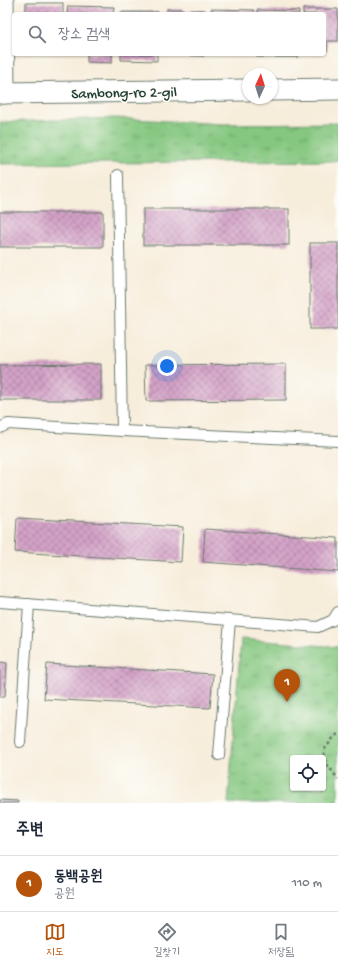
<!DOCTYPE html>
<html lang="ko">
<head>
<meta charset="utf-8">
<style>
	:root { --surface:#fff; --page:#f6f6f7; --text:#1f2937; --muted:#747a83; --line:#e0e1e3; --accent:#b45309 }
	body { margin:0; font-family:"Gochi Hand","Poor Story",sans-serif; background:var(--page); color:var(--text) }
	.controls { position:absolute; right:12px; bottom:12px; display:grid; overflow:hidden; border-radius:4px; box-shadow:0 1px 3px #0004 }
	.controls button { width:36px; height:36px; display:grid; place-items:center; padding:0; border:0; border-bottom:1px solid var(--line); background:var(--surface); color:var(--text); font:20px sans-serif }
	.compass { position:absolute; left:242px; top:68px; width:36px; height:36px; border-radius:50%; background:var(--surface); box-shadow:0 1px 3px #0004; rotate:4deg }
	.you { position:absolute; left:167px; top:366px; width:14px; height:14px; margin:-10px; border:3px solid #fff; border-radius:50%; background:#1a73e8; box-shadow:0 0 0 6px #1a73e833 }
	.badge { display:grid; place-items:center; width:26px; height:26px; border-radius:50%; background:var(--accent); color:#fff; font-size:13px; font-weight:700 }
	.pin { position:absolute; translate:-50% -33px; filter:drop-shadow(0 1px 2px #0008) }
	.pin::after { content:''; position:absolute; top:21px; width:14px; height:12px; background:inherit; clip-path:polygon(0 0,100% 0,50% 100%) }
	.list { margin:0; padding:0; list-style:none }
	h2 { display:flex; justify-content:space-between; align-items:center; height:52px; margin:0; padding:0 16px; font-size:17px }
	h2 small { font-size:13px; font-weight:400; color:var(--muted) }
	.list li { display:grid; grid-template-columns:26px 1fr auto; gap:12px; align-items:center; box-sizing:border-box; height:56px; padding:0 16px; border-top:1px solid var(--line) }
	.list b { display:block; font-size:15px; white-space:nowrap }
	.list p { margin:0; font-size:13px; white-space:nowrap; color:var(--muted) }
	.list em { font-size:13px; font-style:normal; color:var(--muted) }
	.icon { flex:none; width:22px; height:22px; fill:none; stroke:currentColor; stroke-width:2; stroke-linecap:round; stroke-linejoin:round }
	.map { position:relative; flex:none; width:338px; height:803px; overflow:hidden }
	.search { position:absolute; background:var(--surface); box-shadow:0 1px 3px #0004; left:12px; right:12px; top:12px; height:44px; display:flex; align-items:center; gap:10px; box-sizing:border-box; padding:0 14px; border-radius:4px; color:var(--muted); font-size:15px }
	.sheet { height:108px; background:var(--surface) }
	nav { display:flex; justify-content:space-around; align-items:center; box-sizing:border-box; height:56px; border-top:1px solid var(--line); background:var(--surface); font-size:11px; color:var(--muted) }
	nav a { display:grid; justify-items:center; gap:2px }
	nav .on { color:var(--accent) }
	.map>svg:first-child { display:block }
	.park { fill:url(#park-tufts); stroke:#52825a; fill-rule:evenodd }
	.building { fill:url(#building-cross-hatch) }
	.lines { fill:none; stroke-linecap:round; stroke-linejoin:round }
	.lane-casing { stroke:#6b7b6e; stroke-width:12 }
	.street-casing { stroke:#6b7b6e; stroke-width:23 }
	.path { stroke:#6b7b6e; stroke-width:2.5; stroke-dasharray:3 3; stroke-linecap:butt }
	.lane { stroke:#fff; stroke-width:10 }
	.street { stroke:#fff; stroke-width:21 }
	.labels { text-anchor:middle; stroke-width:3.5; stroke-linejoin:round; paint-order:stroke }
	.street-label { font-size:15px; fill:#1f3d34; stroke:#fdfcf7 }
</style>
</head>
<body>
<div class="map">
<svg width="338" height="803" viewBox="0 0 338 803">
	<defs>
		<pattern id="park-tufts" width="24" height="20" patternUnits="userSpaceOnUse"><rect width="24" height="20" fill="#85c780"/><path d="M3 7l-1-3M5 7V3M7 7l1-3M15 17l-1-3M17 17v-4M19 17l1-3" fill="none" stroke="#6ca36a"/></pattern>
		<pattern id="building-cross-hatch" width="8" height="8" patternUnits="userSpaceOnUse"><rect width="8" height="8" fill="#d4a2c8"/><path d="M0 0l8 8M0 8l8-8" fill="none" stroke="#ab85a3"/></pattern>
	</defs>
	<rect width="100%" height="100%" fill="#fdfcf7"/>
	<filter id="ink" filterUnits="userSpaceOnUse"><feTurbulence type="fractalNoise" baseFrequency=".025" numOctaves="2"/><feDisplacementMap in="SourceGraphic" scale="8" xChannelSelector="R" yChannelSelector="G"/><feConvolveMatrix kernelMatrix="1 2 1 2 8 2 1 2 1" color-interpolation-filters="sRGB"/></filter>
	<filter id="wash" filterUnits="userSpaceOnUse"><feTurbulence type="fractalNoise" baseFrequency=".012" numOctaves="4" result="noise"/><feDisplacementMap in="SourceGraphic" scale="16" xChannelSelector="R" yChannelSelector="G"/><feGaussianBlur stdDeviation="0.9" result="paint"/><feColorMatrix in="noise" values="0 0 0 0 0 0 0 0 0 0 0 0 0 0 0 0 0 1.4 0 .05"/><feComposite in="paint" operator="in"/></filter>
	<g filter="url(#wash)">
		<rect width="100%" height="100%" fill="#f7eddb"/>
		<g class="park">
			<polygon points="116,118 223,124 338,123 338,161 0,164 0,122"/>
			<path d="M241,639L338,647V803H228ZM293,758H323V788H293Z"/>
		</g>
		<g id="blocks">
			<g class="building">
				<rect x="26" y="3" width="37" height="11"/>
				<polygon points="68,6 114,7 113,14 67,14"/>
				<rect x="167" y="9" width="16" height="5"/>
				<polygon points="211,9 254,10 254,14 211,14"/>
				<polygon points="303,9 338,9 338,41 327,41 327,51 324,51 324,14 303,14"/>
				<polygon points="190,10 205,10 205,14 189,14"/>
				<polygon points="257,10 299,11 299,14 257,14"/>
				<rect x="121" y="12" width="37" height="2"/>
				<polygon points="87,54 112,54 112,63 87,62"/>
				<polygon points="121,54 157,54 157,61 121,60"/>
				<polygon points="172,54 204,54 204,56 172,55"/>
				<rect x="257" y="54" width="41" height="3"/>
				<rect x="143" y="209" width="146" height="36"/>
				<rect x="0" y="212" width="103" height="35"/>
				<rect x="310" y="243" width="28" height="86"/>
				<polygon points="101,364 101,400 0,400 0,365"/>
				<polygon points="286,364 286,400 146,401 145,365"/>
				<polygon points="17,518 183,527 181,562 15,552"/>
				<polygon points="205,529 338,538 338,572 203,562"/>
				<polygon points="0,662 7,663 5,697 0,697"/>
				<polygon points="47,664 213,674 210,708 44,699"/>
				<polygon points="0,800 18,801 18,803 0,803"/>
			</g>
		</g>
	</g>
	<g filter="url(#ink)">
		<use href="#blocks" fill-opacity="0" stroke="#6b7b6e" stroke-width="1"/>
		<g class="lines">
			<g class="lane-casing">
				<g id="lane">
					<polyline points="118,175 122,431"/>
					<polyline points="0,428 8,424 122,431 338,441"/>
					<polyline points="0,602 318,627 333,620 338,612"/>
					<polyline points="20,742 29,604"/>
					<polyline points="219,755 230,620"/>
				</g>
			</g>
			<g class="street-casing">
				<g id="street">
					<polyline points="3,0 4,93"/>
					<polyline points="272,90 338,89"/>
					<polyline points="0,93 248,90"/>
				</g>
			</g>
			<polyline class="path" points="338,734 334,737 324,750 326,763 338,779"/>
			<use href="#lane" class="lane"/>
			<use href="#street" class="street"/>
		</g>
	</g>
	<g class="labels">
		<g class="street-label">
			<text transform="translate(124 92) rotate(-1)" y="5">Sambong-ro 2-gil</text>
		</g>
	</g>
</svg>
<div class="controls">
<button><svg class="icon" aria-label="locate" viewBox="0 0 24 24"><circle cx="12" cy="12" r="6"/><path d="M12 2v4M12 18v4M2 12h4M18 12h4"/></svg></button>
</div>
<svg class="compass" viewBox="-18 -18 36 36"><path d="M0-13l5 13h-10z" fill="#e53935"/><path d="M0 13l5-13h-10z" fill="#747a83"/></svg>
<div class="you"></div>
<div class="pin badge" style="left:287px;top:702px">1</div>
<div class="search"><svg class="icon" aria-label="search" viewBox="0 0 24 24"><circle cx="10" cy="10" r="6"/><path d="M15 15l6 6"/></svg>장소 검색</div>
</div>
<section class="sheet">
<h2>주변<small></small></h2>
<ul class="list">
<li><span class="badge">1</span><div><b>동백공원</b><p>공원</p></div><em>110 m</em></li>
</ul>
</section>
<nav>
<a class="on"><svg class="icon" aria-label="map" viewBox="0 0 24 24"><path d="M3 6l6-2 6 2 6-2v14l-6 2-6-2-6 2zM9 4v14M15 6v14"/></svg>지도</a>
<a><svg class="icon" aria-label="directions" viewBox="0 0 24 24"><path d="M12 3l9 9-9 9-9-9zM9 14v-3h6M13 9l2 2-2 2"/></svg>길찾기</a>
<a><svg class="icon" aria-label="saved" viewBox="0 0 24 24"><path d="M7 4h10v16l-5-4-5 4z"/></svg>저장됨</a>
</nav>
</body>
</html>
